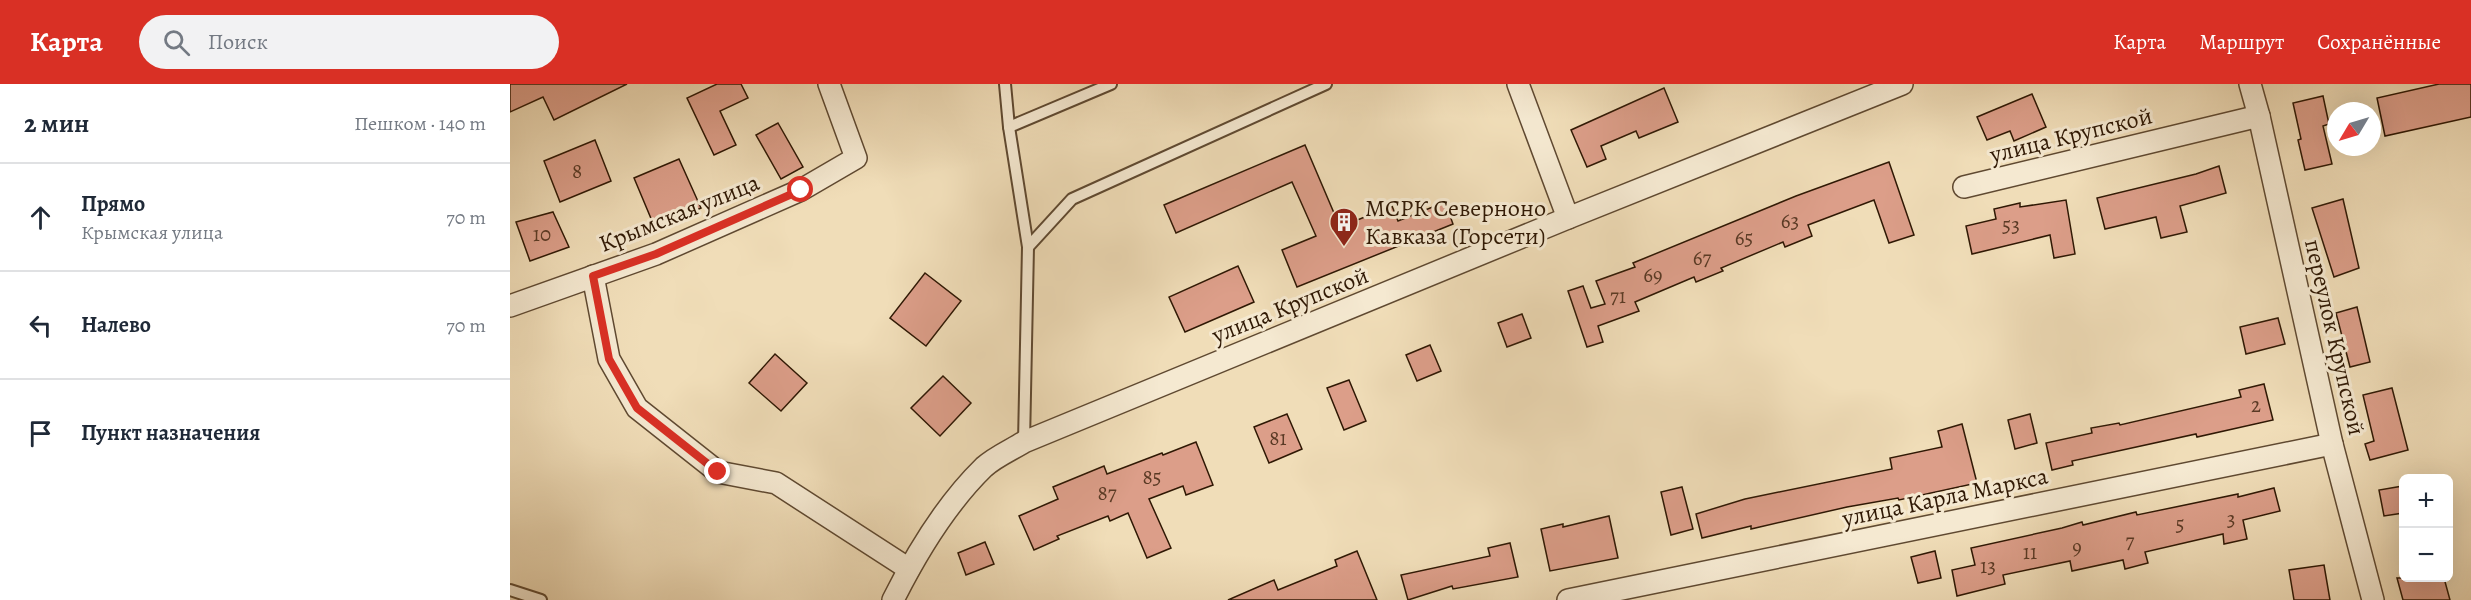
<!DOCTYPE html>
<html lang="ru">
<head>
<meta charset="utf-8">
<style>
	:root { --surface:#fff; --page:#f2f2f3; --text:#1f2937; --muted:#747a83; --line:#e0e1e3; --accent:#d93025 }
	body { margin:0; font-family:Alegreya,serif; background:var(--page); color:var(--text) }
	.controls { position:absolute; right:18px; bottom:18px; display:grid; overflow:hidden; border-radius:9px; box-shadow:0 6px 24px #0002 }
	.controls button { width:54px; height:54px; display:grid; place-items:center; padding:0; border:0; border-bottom:2px solid var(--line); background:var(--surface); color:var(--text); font:30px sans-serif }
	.compass { position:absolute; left:1817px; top:18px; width:54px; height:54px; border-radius:50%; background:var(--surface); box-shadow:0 6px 24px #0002; rotate:232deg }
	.stop { position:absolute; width:18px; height:18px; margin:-14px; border:4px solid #d93025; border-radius:50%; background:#fff }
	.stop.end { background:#d93025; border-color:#fff; box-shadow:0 2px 6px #0008 }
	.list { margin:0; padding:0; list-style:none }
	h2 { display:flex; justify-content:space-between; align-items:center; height:78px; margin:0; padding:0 24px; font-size:26px }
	h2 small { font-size:20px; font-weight:400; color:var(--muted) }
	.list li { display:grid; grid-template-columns:39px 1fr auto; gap:18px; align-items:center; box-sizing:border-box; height:108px; padding:0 24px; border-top:2px solid var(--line) }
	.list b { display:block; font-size:22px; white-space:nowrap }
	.list p { margin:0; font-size:20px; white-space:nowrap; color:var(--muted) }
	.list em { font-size:20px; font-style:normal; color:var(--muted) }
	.icon { flex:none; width:33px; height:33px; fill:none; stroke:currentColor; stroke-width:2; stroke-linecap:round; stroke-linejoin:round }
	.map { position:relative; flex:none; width:1961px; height:516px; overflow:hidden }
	header { display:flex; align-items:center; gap:36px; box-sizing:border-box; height:84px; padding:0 30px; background:var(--accent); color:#fff }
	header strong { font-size:28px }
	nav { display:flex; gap:33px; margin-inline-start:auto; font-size:21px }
	.search { width:420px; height:54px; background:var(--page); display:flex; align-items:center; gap:15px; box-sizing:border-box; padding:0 21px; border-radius:33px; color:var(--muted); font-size:22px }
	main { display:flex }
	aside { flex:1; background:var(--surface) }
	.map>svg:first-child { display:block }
	.building { fill:#dc9e89; stroke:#2f1804; stroke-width:1.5 }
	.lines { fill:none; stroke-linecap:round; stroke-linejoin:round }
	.service-casing { stroke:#5f4931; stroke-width:14 }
	.minor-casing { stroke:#5f4931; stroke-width:24 }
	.service { stroke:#f5e9d1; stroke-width:10 }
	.minor { stroke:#f5e9d1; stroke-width:21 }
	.route { stroke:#d93025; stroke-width:8 }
	.labels { text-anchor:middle; stroke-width:6; stroke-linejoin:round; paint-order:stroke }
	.number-label { font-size:21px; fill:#5a3a25 }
	.street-label { font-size:24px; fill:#2f1804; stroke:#f5e9d1 }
	.poi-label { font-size:24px; fill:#2f1804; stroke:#f5e9d1; text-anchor:start }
</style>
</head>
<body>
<header>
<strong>Карта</strong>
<div class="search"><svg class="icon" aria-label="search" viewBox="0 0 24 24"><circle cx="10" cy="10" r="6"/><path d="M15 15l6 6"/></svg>Поиск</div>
<nav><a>Карта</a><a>Маршрут</a><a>Сохранённые</a></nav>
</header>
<main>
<aside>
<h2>2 мин<small>Пешком · 140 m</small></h2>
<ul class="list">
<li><svg class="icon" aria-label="ahead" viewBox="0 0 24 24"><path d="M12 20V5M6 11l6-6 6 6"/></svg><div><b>Прямо</b><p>Крымская улица</p></div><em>70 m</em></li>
<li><svg class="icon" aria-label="left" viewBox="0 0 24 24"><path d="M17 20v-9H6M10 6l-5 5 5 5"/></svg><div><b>Налево</b></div><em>70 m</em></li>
<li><svg class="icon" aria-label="arrive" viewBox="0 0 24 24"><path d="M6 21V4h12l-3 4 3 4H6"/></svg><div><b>Пункт назначения</b></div></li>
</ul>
</aside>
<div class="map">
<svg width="1961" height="516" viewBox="0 0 1961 516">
	<rect width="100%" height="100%" fill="#f0ddb8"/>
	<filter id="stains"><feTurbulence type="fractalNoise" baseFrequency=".00333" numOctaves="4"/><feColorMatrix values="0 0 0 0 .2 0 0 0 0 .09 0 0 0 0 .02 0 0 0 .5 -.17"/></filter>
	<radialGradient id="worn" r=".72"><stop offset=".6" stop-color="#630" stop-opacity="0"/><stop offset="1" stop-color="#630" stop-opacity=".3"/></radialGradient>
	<g class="building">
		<polygon points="0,0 117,0 44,36 33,13 0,28"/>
		<polygon points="207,0 231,0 238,14 210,27 226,61 204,71 177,14"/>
		<polygon points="1929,0 1961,0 1961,33 1875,52 1867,14"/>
		<polygon points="1154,4 1168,38 1129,54 1126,47 1091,62 1096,75 1077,83 1061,46"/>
		<polygon points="1522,10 1536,43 1504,57 1500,47 1477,56 1467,33"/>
		<polygon points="1813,12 1819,40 1813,42 1822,80 1795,86 1788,56 1791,55 1783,19"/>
		<polygon points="268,39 293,83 271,95 246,51"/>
		<polygon points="85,56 101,97 50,118 34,77"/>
		<polygon points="795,61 830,143 882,122 888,137 935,118 943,140 787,203 772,166 806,152 782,98 666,149 654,121"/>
		<polygon points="169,75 191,124 145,144 124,94"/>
		<polygon points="1379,78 1404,151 1379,159 1364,116 1298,141 1302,152 1275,163 1273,158 1211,184 1213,187 1186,198 1184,193 1125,218 1129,227 1088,242 1093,258 1077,263 1058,207 1073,202 1081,224 1095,220 1086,197 1125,183 1123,179 1286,112"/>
		<polygon points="1709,82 1716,109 1670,122 1677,148 1651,154 1646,133 1595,145 1587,114 1686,90"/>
		<polygon points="1833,115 1849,184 1824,193 1802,124"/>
		<polygon points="1556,116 1565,170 1544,174 1540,151 1462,170 1456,142 1486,135 1484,125 1510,119 1510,123"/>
		<polygon points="43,128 59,163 20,177 6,138"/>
		<polygon points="728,182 744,218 675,248 659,213"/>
		<polygon points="415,189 451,217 416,262 380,234"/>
		<polygon points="1847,223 1860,278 1840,283 1826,229"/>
		<polygon points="1012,230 1021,254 997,263 988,239"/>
		<polygon points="1768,234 1775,260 1736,270 1730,243"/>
		<polygon points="920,261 931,287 907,297 896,271"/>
		<polygon points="265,270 297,299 271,327 239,299"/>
		<polygon points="433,292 461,319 430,352 401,324"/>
		<polygon points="839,296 856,337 834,346 817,304"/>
		<polygon points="1754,300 1763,336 1687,353 1686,350 1562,377 1563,381 1542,386 1536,359 1582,349 1581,344 1609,339 1610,341 1731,313 1729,306"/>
		<polygon points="1882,304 1898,366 1860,376 1855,360 1864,357 1853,311"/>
		<polygon points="777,330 792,365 759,379 744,343"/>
		<polygon points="1520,330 1527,359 1505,365 1498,336"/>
		<polygon points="1452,340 1467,399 1389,416 1388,414 1337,423 1241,445 1241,442 1192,454 1186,430 1235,415 1382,385 1380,374 1432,363 1428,347"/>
		<polygon points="686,358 703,401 676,411 673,402 639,415 661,464 637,474 618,429 600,437 598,432 547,452 549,455 524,466 509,432 548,415 543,403 594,382 597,390 652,369 653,371"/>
		<polygon points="1893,402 1893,429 1874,432 1869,406"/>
		<polygon points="1172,403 1183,445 1161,451 1151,408"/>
		<polygon points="1764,404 1770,427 1733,436 1737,455 1714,460 1713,450 1635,468 1638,479 1615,485 1613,476 1562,487 1560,477 1493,491 1495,500 1447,512 1442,486 1465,481 1461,464 1552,444 1572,438 1573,441 1626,428 1627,431 1728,410 1728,413"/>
		<polygon points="1099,432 1108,474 1040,487 1031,445 1053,440 1053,443"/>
		<polygon points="475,458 484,480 456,491 448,469"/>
		<polygon points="1000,459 1008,493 943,505 942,502 898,516 891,491 980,472 978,464"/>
		<polygon points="847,467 867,516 718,516 764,496 768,506 827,482 825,476"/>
		<polygon points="1425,467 1431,494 1408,499 1401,473"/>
		<polygon points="1814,481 1820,516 1784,516 1779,486"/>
		<polygon points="1887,494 1934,494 1940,516 1893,516"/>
	</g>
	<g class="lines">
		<g class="service-casing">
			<g id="service">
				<polyline points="495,0 499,43 518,163 514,358"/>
				<polyline points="499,43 601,0"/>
				<polyline points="518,163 562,115 816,0"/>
				<polyline points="0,506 31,516"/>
			</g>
		</g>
		<g class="minor-casing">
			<g id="minor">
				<polyline points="1008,0 1058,134"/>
				<polyline points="1740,0 1749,32 1822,360 1863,516"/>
				<polyline points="1454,103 1749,32"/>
				<polyline points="83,192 99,275 127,324 208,388 266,399 399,485"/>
				<polyline points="0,222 146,170 291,106 346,74 319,0"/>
				<path d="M383,516C407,468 436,420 474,383C485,373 501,366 514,358L1058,134L1392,0"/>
				<polyline points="1058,516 1822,360"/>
			</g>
		</g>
		<use href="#service" class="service"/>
		<use href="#minor" class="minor"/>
	</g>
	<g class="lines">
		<polyline class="route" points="208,388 127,324 99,275 83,192 146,170 291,106"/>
	</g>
	<defs>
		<g id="building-pin" transform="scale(1.5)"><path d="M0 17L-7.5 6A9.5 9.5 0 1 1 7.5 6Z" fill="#8f2418" stroke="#f5e9d1"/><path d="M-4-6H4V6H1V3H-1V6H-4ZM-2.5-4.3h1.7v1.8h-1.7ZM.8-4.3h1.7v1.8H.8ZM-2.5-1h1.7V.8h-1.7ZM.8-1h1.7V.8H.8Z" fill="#fff"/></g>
	</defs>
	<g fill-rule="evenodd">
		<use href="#building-pin" x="834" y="138"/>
	</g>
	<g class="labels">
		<g class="number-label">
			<text x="67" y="94">8</text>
			<text x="1280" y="144">63</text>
			<text x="1501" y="148">53</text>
			<text x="32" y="157">10</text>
			<text x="1234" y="161">65</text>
			<text x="1192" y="181">67</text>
			<text x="1143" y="198">69</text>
			<text x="1108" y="219">71</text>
			<text x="1746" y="328">2</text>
			<text x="768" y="361">81</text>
			<text x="642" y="400">85</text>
			<text x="597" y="416">87</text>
			<text x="1721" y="442">3</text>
			<text x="1670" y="447">5</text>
			<text x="1620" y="464">7</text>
			<text x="1567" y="470">9</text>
			<text x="1520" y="475">11</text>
			<text x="1478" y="489">13</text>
		</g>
		<g class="street-label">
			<text transform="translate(1561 51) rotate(-14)" y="8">улица Крупской</text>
			<text transform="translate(169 129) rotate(-22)" y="8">Крымская улица</text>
			<text transform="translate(780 221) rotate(-22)" y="8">улица Крупской</text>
			<text transform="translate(1825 253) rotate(77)" y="8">переулок Крупской</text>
			<text transform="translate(1435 413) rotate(-12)" y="8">улица Карла Маркса</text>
		</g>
		<g class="poi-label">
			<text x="855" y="132">МСРК Северноно<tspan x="855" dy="28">Кавказа (Горсети)</tspan></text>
		</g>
	</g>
	<rect width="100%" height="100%" filter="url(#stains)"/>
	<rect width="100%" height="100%" fill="url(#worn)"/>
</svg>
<div class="controls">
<button>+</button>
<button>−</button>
</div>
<svg class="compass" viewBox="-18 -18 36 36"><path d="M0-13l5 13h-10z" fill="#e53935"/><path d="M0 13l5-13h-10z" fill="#747a83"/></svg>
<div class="stop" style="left:291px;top:106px"></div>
<div class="stop end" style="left:208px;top:388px"></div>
</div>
</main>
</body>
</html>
